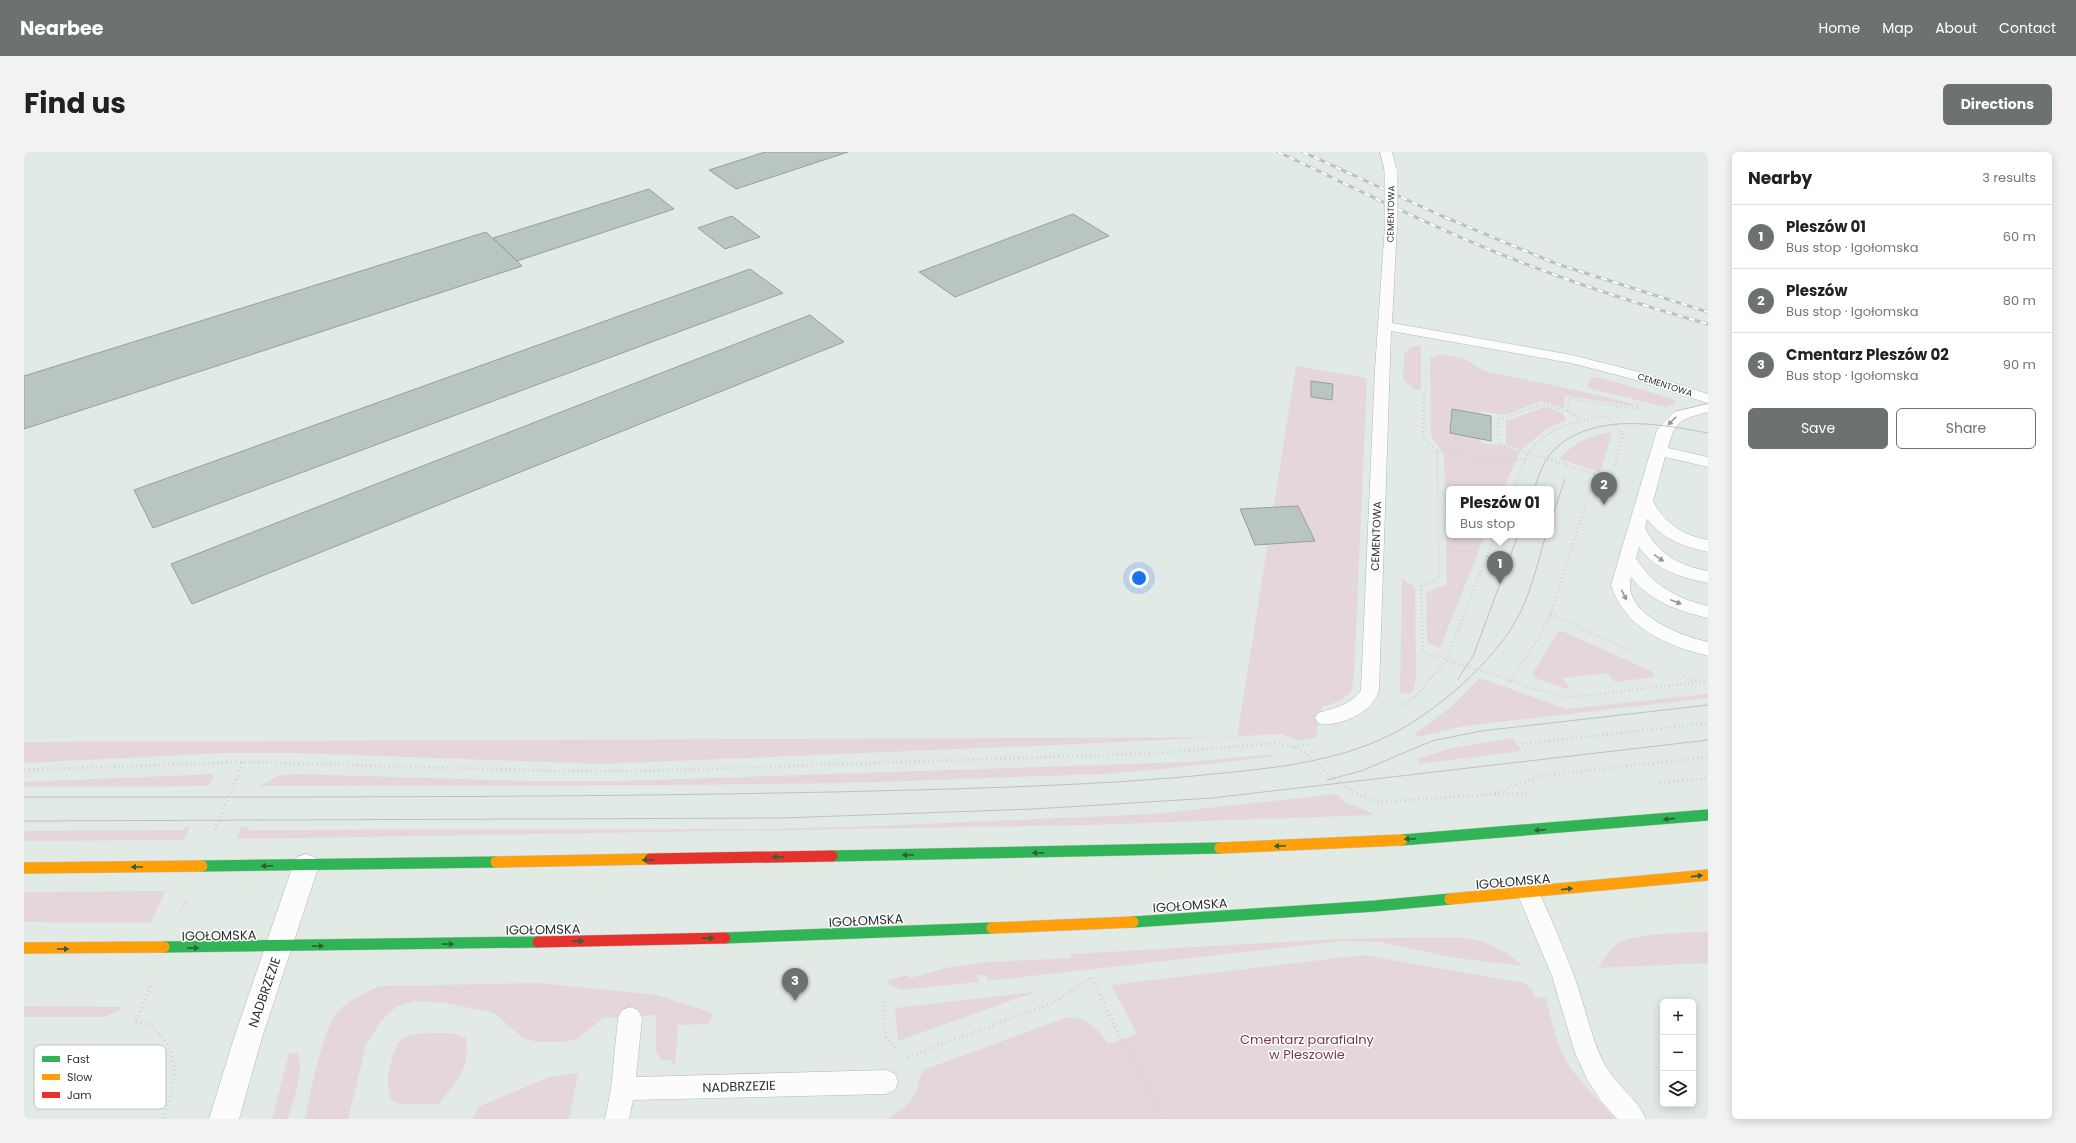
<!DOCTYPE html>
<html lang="en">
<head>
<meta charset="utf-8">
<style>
	:root { --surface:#fff; --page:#f2f2f2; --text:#202124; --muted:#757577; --line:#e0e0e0; --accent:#6c726f }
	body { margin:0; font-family:Poppins,sans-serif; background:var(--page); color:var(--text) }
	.controls { position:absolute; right:12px; bottom:12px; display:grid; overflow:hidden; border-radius:6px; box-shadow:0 2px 10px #0003 }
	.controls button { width:36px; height:36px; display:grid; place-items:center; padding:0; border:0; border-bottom:1px solid var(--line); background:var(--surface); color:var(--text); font:20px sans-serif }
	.you { position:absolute; left:1115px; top:426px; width:14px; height:14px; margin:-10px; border:3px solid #fff; border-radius:50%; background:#1a73e8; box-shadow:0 0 0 6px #1a73e833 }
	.badge { display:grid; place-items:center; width:26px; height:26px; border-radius:50%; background:var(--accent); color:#fff; font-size:13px; font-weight:700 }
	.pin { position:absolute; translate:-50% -33px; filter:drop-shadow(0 1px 2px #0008) }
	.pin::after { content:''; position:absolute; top:21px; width:14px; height:12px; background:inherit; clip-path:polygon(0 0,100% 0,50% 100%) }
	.popup { position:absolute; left:1422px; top:334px; width:108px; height:52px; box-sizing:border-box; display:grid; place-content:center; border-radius:6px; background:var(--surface); filter:drop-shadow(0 1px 3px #0005); font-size:13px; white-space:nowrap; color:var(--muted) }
	.popup b { font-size:15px; color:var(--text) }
	.popup::after { content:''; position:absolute; left:50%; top:100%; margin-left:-8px; border:8px solid transparent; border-top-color:var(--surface) }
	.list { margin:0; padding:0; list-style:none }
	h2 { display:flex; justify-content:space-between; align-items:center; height:52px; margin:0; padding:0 16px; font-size:17px }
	h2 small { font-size:13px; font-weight:400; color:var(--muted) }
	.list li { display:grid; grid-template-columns:26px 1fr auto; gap:12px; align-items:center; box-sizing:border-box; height:64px; padding:0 16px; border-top:1px solid var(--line) }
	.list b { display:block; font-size:15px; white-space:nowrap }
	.list p { margin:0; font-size:13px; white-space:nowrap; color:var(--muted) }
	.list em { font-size:13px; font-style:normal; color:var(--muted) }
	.actions { display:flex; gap:8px; padding:12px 16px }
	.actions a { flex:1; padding:9px 0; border:1px solid var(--accent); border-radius:6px; text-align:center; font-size:14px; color:var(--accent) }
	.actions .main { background:var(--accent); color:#fff }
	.icon { flex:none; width:22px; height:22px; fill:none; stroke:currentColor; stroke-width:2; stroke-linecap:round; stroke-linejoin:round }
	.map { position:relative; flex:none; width:1684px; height:967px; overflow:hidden; border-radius:6px }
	header { display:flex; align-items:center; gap:24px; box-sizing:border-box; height:56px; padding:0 20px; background:var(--accent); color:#fff }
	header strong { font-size:19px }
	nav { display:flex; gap:22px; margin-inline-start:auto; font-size:14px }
	.intro { display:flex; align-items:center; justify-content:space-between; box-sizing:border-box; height:96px; padding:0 24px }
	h1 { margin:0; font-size:28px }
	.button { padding:10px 18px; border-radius:6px; background:var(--accent); color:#fff; font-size:14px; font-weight:700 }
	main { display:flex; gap:24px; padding:0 24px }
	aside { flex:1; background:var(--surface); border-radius:6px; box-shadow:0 2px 10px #0003 }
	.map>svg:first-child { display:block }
	.green { fill:#e5d7d9 }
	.building { fill:#b9c5c0; stroke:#989f9b }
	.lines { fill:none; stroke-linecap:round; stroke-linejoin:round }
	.lane-casing { stroke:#b2b8b5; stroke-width:1 }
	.street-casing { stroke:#b2b8b5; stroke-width:1 }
	.fast-casing { stroke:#c2c7c5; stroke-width:12 }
	.slow-casing { stroke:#c2c7c5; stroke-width:12 }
	.jam-casing { stroke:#c2c7c5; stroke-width:12 }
	.path-far2 { stroke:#cfd2d1; stroke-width:2; stroke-dasharray:0.5 2; stroke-linecap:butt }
	.path-far1 { stroke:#cfd2d1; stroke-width:2.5; stroke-dasharray:1 3; stroke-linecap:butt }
	.path { stroke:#cfd2d1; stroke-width:3; stroke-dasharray:1 3.5; stroke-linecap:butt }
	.lane { fill:#fbfcfb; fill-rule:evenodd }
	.street { fill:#fbfcfb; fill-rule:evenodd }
	.fast { stroke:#30b455; stroke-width:11 }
	.slow { stroke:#ff9f0a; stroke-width:11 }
	.jam { stroke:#e5322d; stroke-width:11 }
	.tram { stroke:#bfc1c1; stroke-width:1 }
	.rail-casing { stroke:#bfc1c1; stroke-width:3 }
	.rail { stroke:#fff; stroke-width:2; stroke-dasharray:6; stroke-linecap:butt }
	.lane-bridge-casing { stroke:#b2b8b5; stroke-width:14; stroke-linecap:butt }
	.lane-bridge { stroke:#fbfcfb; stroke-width:13 }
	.oneway { fill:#949795 }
	.oneway2 { fill:#2d603c }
	.labels { text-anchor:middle; stroke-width:3; stroke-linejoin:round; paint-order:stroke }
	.far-street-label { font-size:9px; fill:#2c322f; stroke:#fff }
	.street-label { font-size:11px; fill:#2c322f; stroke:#fff }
	.near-street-label { font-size:13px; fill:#2c322f; stroke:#fff }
	.near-park-label { font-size:13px; fill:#76394c; stroke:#fff }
	.key { fill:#fff; stroke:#c0c2c1; stroke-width:1 }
	.key-label { font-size:11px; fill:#2c322f }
</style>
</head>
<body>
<header>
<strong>Nearbee</strong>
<nav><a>Home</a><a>Map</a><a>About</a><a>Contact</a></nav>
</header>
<div class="intro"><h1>Find us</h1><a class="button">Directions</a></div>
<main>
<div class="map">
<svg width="1684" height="967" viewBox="0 0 1684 967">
	<rect width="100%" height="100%" fill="#e2eae6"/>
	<g class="green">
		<polygon points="1397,193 1397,237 1393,239 1379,228 1380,202 1387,195"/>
		<polygon points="1417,202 1442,207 1456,217 1465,220 1565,241 1609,252 1610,254 1541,244 1540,256 1517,249 1481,263 1457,259 1457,262 1428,257 1426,281 1457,287 1457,291 1480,294 1496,300 1479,337 1425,337 1425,383 1461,383 1416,496 1403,491 1402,440 1423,433 1420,302 1410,289 1407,283 1406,206"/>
		<polygon points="1272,214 1343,226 1330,524 1327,540 1316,549 1298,555 1292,585 1275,589 1258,582 1055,592 578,612 275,601 200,601 0,611 0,590 1213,585"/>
		<polygon points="1574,225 1649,247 1652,251 1642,255 1564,236 1566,227"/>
		<polygon points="1521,255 1538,261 1543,268 1524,276 1497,298 1482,292 1482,269"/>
		<path d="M1586,280L1588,282L1576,320L1535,307C1548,292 1566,284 1586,280Z"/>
		<polygon points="1378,426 1391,435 1392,527 1389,539 1386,542 1376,540"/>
		<polygon points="1538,479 1627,519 1631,525 1591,530 1584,521 1539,526 1546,536 1540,536 1511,526 1509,521 1534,480"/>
		<polygon points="1456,526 1543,557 1684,542 1684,546 1440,574 1395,585 1390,582 1426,556"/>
		<polygon points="1489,586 1498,599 1396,612 1392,607 1429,596"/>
		<polygon points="1240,603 1255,604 1138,617 1079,622 825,631 667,633 236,634 253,624 273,622 502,629 597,629 1164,610"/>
		<polygon points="190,622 185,634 0,635 0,630"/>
		<polygon points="1312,642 1323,651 1348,661 1349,663 1068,673 212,687 217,675 225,675 224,678 749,677 875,673 1128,662"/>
		<polygon points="161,675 166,675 160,688 0,689 0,679 159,678"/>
		<polygon points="141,739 127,771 0,770 0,740"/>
		<path d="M1684,779V811L1574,816C1579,807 1587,795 1597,790C1617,780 1660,782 1684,779Z"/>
		<path d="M1437,785C1466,790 1476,795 1499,814L1431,806L1355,790L1320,789L964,829L962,823H953L955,830L877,838L866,833L862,828L884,823L886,826L926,815L964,810L1047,806V802L1312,787Z"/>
		<path d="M1339,803L1501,831L1508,838L1510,844L1522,846C1526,863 1530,880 1536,897C1548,924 1572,945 1592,967H863C874,960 885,954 891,942C896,931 892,925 902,917L1044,865C1064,866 1073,876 1084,892L1113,882L1087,833Z"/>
		<path d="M516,831L633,843L689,861L685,872L654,873L651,915L647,909L636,907L632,899V863L579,866L553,887L538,890H513L499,886L470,861L422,851L391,849L372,855L357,869L342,893L324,967H281C286,943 299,875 314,859C326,847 341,840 356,834Z"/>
		<polygon points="1011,840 874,889 871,856"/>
		<polygon points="0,854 100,855 81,865 0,865"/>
		<path d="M402,881H427L442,886C447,915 432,931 415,952H377L368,949C359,928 367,912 373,891L386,883Z"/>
		<path d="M265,901H273C282,916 268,951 264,967H248Z"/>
		<polygon points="554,921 545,967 448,967 456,954 525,925"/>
	</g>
	<g class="building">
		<polygon points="741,0 824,0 712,37 685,18"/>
		<polygon points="625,37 650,57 493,109 469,86"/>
		<polygon points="1049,62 1085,84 931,145 895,120"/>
		<polygon points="708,64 736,85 701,97 674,76"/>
		<polygon points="462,80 498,114 0,277 0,224"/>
		<polygon points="726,117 759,141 129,376 110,338"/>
		<polygon points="786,163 820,190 168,452 147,412"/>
		<polygon points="1287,229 1309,232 1308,248 1287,245"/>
		<polygon points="1428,257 1467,264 1467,289 1426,281"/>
		<polygon points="1274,354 1291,389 1231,393 1216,357"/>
	</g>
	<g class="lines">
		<g class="lane-casing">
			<g id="lane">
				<polygon points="1356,0 1368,0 1373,20 1371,22 1363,22 1361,20"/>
				<path d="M1367,69L1373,73L1368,171L1548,203L1615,220L1684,242V251L1605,226L1547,211L1367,179L1355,538C1353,544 1350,549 1346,554C1335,565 1309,576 1294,571L1291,566L1294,561C1310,556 1327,553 1337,538L1351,217L1361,73Z"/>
				<path d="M1684,252V260C1657,267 1651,268 1644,296L1684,305V315L1641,305L1629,349C1640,371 1660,384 1684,388V400C1661,395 1638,387 1623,367L1621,376C1634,402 1656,414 1684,419V431C1658,426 1631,418 1615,395L1612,406C1628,433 1654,447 1684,454V466C1655,459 1626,450 1607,425C1597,461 1657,484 1684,490V504C1642,493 1601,477 1587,433L1633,278L1650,260Z"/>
				<path d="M1504,732L1512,734C1526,764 1539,794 1550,824C1561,853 1566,884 1580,911C1591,932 1613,946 1622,967H1593L1577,949L1564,929L1551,901L1528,824L1493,741L1496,734Z"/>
				<polygon points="606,855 614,858 618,866 612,925 862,918 871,922 874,930 871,938 862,942 609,948 605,967 581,967 587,937 594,866 598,858"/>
			</g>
		</g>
		<g class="street-casing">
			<polygon id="street" points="282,702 291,705 295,713 237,889 215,967 185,967 209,889 269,713 273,705"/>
		</g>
		<g class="fast-casing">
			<g id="fast">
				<polyline points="1378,688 1684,663"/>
				<polyline points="808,704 1196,696"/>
				<polyline points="178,714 472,710"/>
				<polyline points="1109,770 1351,754 1426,747"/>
				<polyline points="701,786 968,776"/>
				<polyline points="140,795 514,790"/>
			</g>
		</g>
		<g class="slow-casing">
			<g id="slow">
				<polyline points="1196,696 1378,688"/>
				<polyline points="472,710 626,707"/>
				<polyline points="0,716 178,714"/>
				<polyline points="1426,747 1684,723"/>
				<polyline points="968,776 1109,770"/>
				<polyline points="0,796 140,795"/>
			</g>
		</g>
		<g class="jam-casing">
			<g id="jam">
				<polyline points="626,707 808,704"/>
				<polyline points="514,790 701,786"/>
			</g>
		</g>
		<polyline class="path-far2" points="1400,244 1402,238 1402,209"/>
		<g class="path-far1">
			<polyline points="1400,243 1399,286 1413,299 1415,426 1397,434 1399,500 1539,546 1684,529"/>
			<polyline points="1544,259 1545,247 1614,257 1613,253"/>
			<path d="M1583,264L1599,282L1587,327L1504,301C1523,275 1552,268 1583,264Z"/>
			<polyline points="1413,299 1443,304 1501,308"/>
			<polyline points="1504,301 1474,292 1474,268 1518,252 1544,259 1556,267"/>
			<polyline points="1489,337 1504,301"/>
			<polyline points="1527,462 1607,499"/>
			<polyline points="1660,524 1674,530"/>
			<polyline points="1486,529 1509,495 1527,462 1571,322"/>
			<polyline points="1374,557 1394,542 1423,507 1471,383"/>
		</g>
		<g class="path">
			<polyline points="1498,592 1684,571"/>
			<polyline points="1270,595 1286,592"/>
			<path d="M0,618L219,610L530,619H624L1137,601L1250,591L1270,595L1279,599C1302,620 1324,643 1355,650L1470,642H1504"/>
			<polyline points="1636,631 1684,626"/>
			<polyline points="1471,642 1515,624 1684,605"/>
			<polyline points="191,678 219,610"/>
			<polyline points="157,759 162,749"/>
			<path d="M128,830L111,871H124C130,877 137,882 141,889C158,914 148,942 139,967"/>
			<polyline points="859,849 862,886 872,896"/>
			<path d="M884,905L1030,850L1068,825C1090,874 1113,921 1141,967"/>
		</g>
		<use href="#lane" class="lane"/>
		<use href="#street" class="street"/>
		<use href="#fast" class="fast"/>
		<use href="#slow" class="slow"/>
		<use href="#jam" class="jam"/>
		<g class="tram">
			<path d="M1510,337C1515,324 1519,309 1529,299C1569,259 1635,272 1684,281"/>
			<polyline points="1527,368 1541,327"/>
			<polyline points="1434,527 1450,502 1494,383"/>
			<polyline points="1303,628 1337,619 1408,589 1457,579 1684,553"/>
			<path d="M0,645C309,645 619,646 928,637C1016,634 1103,631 1190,622C1250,616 1312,610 1366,583C1412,560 1473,508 1496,461C1508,437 1514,409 1522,383"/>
			<polyline points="0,669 758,666 1009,657 1188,646 1684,588"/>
		</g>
		<g class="rail-casing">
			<g id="rail">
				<path d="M1254,0C1327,34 1399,71 1474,101C1543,129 1613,152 1684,172"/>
				<polyline points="1279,0 1418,64 1533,112 1684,160"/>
			</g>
		</g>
		<use href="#rail" class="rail"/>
		<g class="lane-bridge-casing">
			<polyline id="lane-bridge" points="1367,20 1367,73"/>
		</g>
		<use href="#lane-bridge" class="lane-bridge"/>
	</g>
	<defs><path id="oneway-solid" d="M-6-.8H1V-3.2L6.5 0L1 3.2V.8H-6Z"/></defs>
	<g class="oneway">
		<use href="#oneway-solid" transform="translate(1648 269) rotate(135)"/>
		<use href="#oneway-solid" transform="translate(1635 406) rotate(35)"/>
		<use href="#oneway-solid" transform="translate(1600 443) rotate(64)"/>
		<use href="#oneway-solid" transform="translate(1652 450) rotate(21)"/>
	</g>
	<g class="oneway2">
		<use href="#oneway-solid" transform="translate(1645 667) rotate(174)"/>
		<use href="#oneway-solid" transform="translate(1516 678) rotate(175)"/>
		<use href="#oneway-solid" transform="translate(1386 687) rotate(177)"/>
		<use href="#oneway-solid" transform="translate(1256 694) rotate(177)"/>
		<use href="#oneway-solid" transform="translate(1014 701) rotate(179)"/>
		<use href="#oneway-solid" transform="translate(884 703) rotate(179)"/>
		<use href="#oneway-solid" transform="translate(754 705) rotate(179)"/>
		<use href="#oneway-solid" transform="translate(624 708) rotate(179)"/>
		<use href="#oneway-solid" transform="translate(243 714) rotate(179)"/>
		<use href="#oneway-solid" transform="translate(113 715) rotate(180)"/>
		<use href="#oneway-solid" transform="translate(1673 724) rotate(-6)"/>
		<use href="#oneway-solid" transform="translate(1543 737) rotate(-6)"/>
		<use href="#oneway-solid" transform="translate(684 786) rotate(-1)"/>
		<use href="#oneway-solid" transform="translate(554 789) rotate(-1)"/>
		<use href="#oneway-solid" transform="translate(424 792) rotate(-1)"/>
		<use href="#oneway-solid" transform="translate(294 794) rotate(-1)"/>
		<use href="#oneway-solid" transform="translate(169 796) rotate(-1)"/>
		<use href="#oneway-solid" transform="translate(39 797)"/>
	</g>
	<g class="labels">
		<g class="far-street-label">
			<text transform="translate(1367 62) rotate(-89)" y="3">CEMENTOWA</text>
			<text transform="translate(1641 233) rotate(18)" y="3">CEMENTOWA</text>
		</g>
		<g class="street-label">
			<text transform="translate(1352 384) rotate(-88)" y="4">CEMENTOWA</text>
		</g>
		<g class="near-street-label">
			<text transform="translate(1489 729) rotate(-5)" y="5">IGOŁOMSKA</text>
			<text transform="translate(1166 753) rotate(-4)" y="5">IGOŁOMSKA</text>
			<text transform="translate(842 768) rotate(-3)" y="5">IGOŁOMSKA</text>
			<text transform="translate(519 777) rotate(-1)" y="5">IGOŁOMSKA</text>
			<text transform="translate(195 783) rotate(-1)" y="5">IGOŁOMSKA</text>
			<text transform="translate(240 840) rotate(-71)" y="5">NADBRZEZIE</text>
			<text transform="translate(715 934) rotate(-2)" y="5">NADBRZEZIE</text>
		</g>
		<g class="near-park-label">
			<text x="1283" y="892">Cmentarz parafialny<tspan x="1283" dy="15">w Pleszowie</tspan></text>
		</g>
	</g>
	<rect x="10" y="893" width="132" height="64" rx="6" class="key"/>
	<rect x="18" y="904" width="18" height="6" fill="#30b455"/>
	<rect x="18" y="922" width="18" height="6" fill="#ff9f0a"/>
	<rect x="18" y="940" width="18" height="6" fill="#e5322d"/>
	<g class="key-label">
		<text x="43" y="911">Fast</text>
		<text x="43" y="929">Slow</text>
		<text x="43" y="947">Jam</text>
	</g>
</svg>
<div class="controls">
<button>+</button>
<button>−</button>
<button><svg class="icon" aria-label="layers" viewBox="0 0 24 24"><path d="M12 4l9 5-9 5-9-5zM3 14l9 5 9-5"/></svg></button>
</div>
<div class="you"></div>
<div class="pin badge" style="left:1476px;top:432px">1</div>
<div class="popup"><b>Pleszów 01</b>Bus stop</div>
<div class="pin badge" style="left:1580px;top:353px">2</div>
<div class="pin badge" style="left:771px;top:849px">3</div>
</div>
<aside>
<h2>Nearby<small>3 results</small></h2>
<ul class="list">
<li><span class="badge">1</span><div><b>Pleszów 01</b><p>Bus stop · Igołomska</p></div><em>60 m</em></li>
<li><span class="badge">2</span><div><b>Pleszów</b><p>Bus stop · Igołomska</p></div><em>80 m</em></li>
<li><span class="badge">3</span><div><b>Cmentarz Pleszów 02</b><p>Bus stop · Igołomska</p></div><em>90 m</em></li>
</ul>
<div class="actions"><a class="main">Save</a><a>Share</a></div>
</aside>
</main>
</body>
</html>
